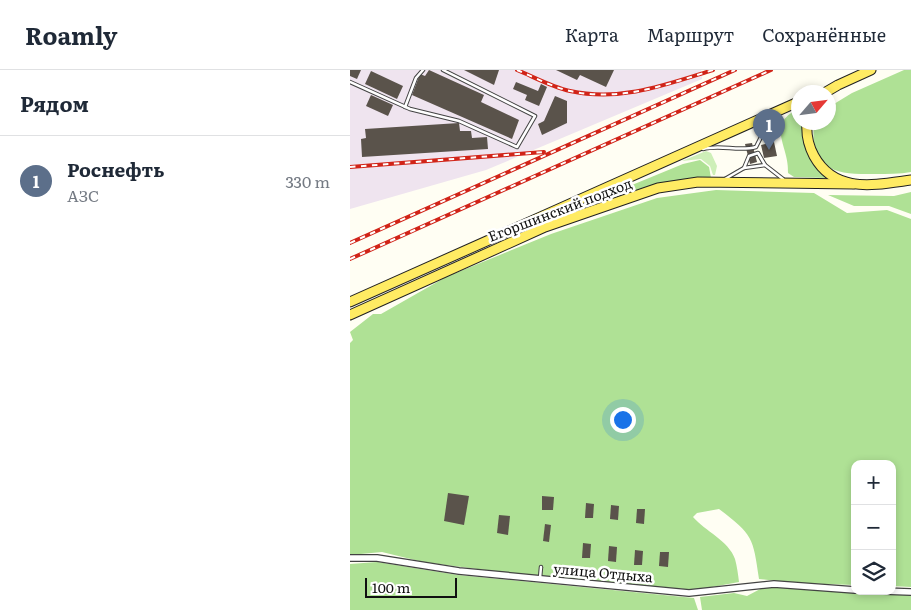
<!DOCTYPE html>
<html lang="ru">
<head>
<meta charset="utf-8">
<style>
	:root { --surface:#fff; --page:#f6f6f7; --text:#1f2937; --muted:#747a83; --line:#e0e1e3; --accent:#0b8043 }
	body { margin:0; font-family:Literata,serif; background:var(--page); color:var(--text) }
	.controls { position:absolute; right:15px; bottom:15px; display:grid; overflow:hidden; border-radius:10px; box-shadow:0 2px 8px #0003 }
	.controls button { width:45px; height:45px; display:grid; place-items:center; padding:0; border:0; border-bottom:1px solid var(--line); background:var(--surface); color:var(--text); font:25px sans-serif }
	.compass { position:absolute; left:441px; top:15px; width:45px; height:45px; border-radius:50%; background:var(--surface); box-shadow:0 2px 8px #0003; rotate:62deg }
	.scale { position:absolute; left:15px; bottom:12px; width:92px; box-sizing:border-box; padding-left:5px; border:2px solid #101010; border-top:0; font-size:14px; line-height:18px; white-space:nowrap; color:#101010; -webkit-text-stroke:4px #fff; paint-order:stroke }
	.you { position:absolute; left:272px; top:349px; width:18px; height:18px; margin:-12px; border:4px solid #fff; border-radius:50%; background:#1a73e8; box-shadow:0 0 0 8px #1a73e833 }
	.badge { display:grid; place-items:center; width:32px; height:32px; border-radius:50%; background:var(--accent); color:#fff; font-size:16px; font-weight:700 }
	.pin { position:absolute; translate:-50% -41px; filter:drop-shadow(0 1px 2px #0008) }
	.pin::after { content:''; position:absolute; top:26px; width:18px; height:15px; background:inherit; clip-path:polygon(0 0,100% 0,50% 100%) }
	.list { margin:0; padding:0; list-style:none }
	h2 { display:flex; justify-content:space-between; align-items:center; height:65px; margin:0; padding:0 20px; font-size:21px }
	h2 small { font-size:16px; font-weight:400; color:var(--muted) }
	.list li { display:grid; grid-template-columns:32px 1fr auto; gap:15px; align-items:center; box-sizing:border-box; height:90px; padding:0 20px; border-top:1px solid var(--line) }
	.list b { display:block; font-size:19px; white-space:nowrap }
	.list p { margin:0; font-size:16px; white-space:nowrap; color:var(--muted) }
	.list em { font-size:16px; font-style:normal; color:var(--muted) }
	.icon { flex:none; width:28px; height:28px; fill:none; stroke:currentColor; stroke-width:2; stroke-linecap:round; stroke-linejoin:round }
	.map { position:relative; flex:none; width:561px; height:540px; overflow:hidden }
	header { display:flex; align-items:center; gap:30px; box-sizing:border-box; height:70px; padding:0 25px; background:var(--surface); border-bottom:1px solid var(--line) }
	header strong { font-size:24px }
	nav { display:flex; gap:28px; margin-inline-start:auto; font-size:18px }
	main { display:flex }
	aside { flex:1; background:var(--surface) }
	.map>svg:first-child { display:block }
	.industrial { fill:#efe4ef }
	.green { fill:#ceefb8 }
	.forest { fill:#afe195 }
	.building { fill:#5a534b }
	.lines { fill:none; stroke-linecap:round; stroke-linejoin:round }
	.lane-casing { stroke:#434343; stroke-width:4.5 }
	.street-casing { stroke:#434343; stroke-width:8 }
	.primary-casing { stroke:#212121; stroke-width:11 }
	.lane { stroke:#fff; stroke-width:2.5 }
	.street { stroke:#fff; stroke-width:5.5 }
	.primary { stroke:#ffeb63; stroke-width:9 }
	.rail-casing { stroke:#d12418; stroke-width:4 }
	.rail { stroke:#fff; stroke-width:2; stroke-dasharray:5.5; stroke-linecap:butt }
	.labels { text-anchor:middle; stroke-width:5; stroke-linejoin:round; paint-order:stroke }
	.street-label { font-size:14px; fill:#101010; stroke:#fff }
</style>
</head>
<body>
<header>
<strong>Roamly</strong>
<nav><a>Карта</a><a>Маршрут</a><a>Сохранённые</a></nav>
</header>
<main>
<aside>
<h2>Рядом<small></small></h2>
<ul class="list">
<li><span class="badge" style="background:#5c6f8a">1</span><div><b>Роснефть</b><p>АЗС</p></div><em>330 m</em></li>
</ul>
</aside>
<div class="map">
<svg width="561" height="540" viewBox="0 0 561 540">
	<rect width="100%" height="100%" fill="#fffef3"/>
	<polygon class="industrial" points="0,0 351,0 352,9 136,100 0,139"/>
	<polygon class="green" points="356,81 361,83 367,96 365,105 363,105 360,96 351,89 332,91"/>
	<g class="forest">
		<path d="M554,0H561V102C550,104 537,104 526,104C487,105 459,101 464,54L478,52L479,37L502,23Z"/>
		<path d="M448,39V52L454,53L461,89L476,108L444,107L438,103C440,77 415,55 448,39Z"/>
		<polygon points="350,90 359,97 361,108 280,121 282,115 333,94"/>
		<path d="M366,120L464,123L497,143L537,140L561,149V517L542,516V394H505V515L444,513L409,509C403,467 403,465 369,439L347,443L343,447C355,461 379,471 385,489C387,496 388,504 389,512L346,520L189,507L73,492L32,482L0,485V273L3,270L0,262L23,244H31L96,207L201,164L307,128Z"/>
		<polygon points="561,122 561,144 539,136 504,136 478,125 544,126"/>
		<polygon points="27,492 108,505 344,528 348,540 0,540 0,494"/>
		<polygon points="416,516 521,524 561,525 561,540 352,540 350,527 384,523 397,526"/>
	</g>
	<g class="building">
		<polygon points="0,0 11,0 7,9 0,6"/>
		<polygon points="79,0 134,25 131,32 169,50 162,69 62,25 70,4 75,6"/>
		<polygon points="114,0 149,0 144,15"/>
		<polygon points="206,0 264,0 256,17 230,5 227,10"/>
		<polygon points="21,1 53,16 47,29 15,14"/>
		<polygon points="166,12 188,21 191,14 197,17 189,36 175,30 177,25 163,19"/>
		<polygon points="21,25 43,35 38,46 16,36"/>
		<polygon points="205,26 217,31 217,53 192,65 188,54 194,51"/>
		<polygon points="109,53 110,61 121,61 122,68 137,67 138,79 12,87 11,69 16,68 15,59"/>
		<polygon points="424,72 427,86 414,88 411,75"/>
		<polygon points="402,73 407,92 400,94 395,74"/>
		<polygon points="98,423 119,426 114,455 94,451"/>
		<polygon points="192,426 204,427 203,440 192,440"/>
		<polygon points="236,433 244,434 243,448 235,448"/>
		<polygon points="261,435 269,436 268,450 260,449"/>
		<polygon points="287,439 295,439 294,454 286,453"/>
		<polygon points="149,445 160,446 158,465 147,463"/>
		<polygon points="195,454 201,455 199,472 193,471"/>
		<polygon points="233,473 241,474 240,488 232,488"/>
		<polygon points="259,476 267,477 266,492 258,491"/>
		<polygon points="285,480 293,481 292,495 284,495"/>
		<polygon points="310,482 319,482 318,497 309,496"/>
	</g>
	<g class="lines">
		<g class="lane-casing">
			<g id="lane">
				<polyline points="0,12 60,39 109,51 167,77 185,46 93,0"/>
				<polyline points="55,37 66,8 73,0"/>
				<path d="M353,79C371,74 388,82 406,77L418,53L426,46"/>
				<polyline points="394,98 415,95"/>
				<polyline points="375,109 394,98 399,86 408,83 415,95 433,109"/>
				<polyline points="190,508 191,497"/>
			</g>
		</g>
		<g class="street-casing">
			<g id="street">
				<polyline points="0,488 27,488 109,501 339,523 424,514 505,520"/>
				<polyline points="533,521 561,522"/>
			</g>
		</g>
		<g class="primary-casing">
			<g id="primary">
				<polyline points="476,22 488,15 521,0"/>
				<path d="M457,52C456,64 458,75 464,86C485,124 524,115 561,110"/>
				<polyline points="0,232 448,32"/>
				<polyline points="0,245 195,157 308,118 348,112 503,114"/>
			</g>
		</g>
		<use href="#lane" class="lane"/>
		<use href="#street" class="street"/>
		<use href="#primary" class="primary"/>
		<g class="rail-casing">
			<g id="rail">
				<path d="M167,0C184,7 202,17 220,21C271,32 315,15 363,0"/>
				<polyline points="0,97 194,82"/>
				<polyline points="0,173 385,0"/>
				<polyline points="0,189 421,0"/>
			</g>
		</g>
		<use href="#rail" class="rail"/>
	</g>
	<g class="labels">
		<g class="street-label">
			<text transform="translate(210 140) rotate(-21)" y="5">Егоршинский подход</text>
			<text transform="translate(253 503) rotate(5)" y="5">улица Отдыха</text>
		</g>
	</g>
</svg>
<div class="controls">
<button>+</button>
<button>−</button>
<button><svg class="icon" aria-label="layers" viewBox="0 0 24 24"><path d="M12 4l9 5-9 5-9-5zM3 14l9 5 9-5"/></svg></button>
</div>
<svg class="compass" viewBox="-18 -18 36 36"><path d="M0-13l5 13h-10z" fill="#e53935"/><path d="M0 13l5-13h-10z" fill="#747a83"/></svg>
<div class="scale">100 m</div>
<div class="you"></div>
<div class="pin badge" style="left:419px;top:80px;background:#5c6f8a">1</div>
</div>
</main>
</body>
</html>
